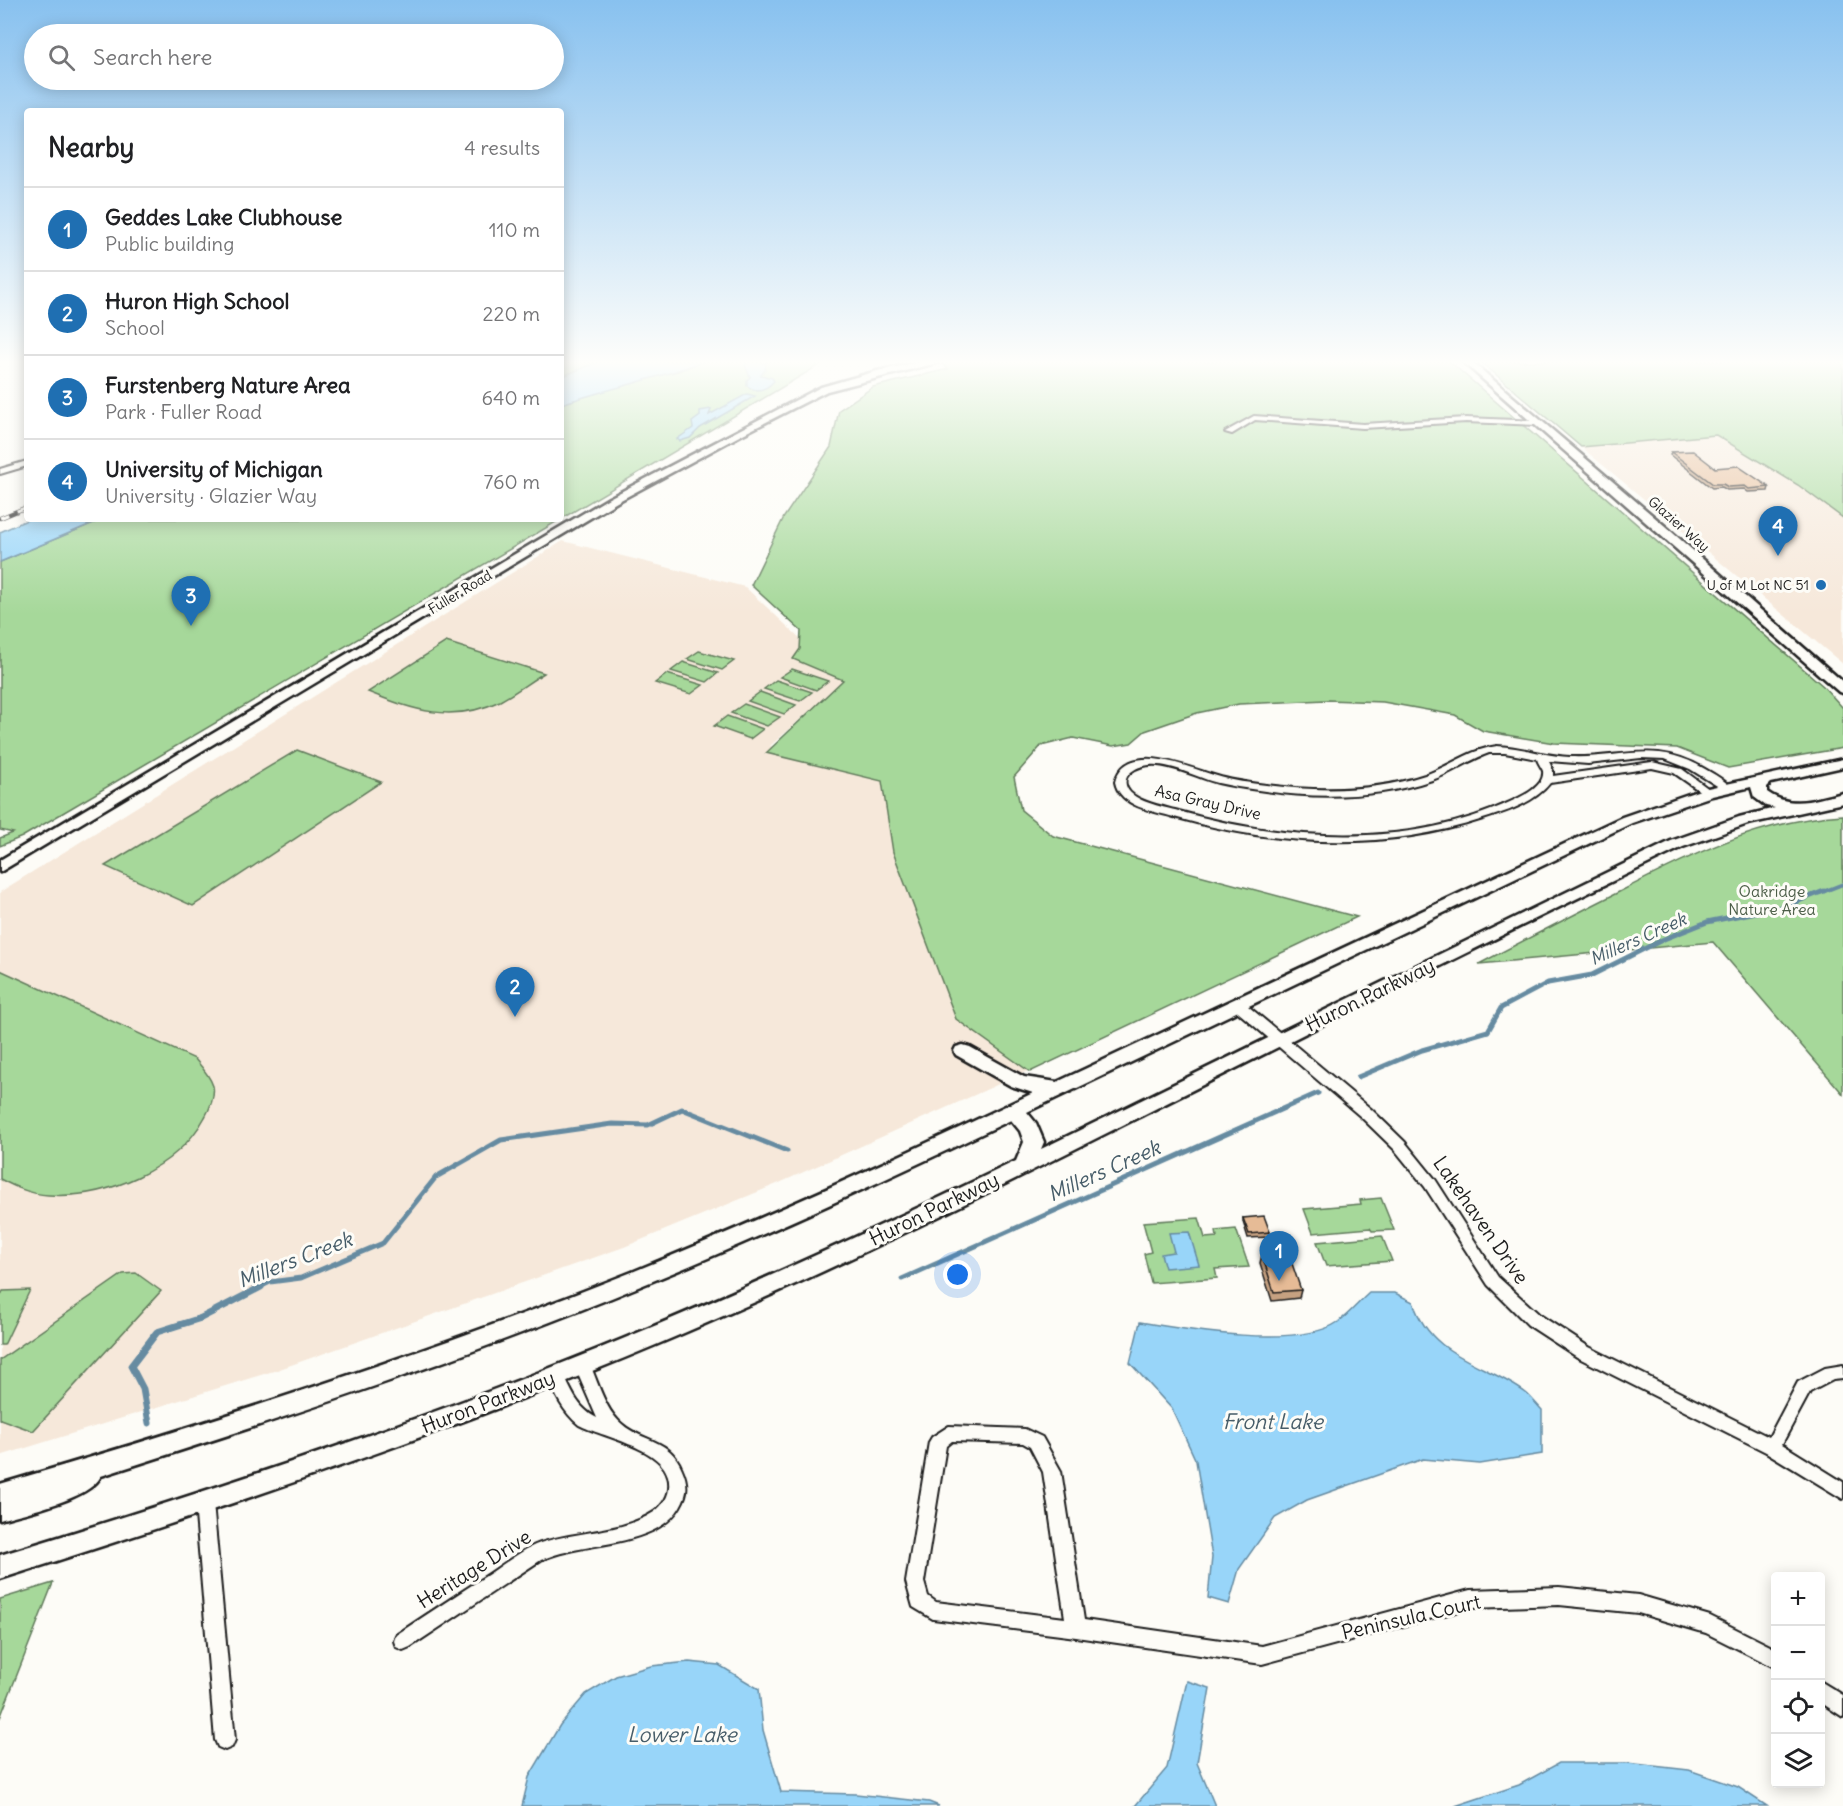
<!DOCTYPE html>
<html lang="en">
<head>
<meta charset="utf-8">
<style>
	:root { --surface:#fff; --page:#f6f6f6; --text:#202124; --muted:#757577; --line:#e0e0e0; --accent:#1f6fb2 }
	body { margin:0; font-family:Delius,sans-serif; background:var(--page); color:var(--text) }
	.controls { position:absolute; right:18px; bottom:18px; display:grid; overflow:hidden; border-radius:6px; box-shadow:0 3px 15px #0003 }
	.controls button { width:54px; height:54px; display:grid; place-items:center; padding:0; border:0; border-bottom:2px solid var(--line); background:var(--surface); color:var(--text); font:30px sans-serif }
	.you { position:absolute; left:958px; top:1275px; width:21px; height:21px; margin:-15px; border:4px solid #fff; border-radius:50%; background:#1a73e8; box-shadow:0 0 0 9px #1a73e833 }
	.badge { display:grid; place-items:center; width:39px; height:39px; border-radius:50%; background:var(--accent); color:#fff; font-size:20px; font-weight:700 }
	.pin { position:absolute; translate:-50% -50px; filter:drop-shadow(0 2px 3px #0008) }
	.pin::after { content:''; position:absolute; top:32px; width:21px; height:18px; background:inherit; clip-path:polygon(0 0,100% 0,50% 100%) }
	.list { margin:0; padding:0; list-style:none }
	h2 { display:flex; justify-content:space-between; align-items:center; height:78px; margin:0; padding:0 24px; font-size:26px }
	h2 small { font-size:20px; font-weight:400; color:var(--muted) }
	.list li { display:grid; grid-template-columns:39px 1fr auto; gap:18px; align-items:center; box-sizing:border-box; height:84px; padding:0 24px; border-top:2px solid var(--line) }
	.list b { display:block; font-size:22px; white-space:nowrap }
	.list p { margin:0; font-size:20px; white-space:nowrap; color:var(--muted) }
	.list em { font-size:20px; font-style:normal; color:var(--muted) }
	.icon { flex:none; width:33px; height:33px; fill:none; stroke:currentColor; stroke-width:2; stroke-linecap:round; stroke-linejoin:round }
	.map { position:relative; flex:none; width:1843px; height:1806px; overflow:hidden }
	.search { position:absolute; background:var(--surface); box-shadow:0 3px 15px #0003; left:24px; top:24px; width:540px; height:66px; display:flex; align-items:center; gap:15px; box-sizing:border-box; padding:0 21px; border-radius:33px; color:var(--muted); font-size:22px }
	.panel { position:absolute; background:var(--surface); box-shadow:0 3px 15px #0003; left:24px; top:108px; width:540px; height:414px; border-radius:6px }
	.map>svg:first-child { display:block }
	.built { fill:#f6e8da }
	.green { fill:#a6d89a; stroke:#617a5b; stroke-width:1.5 }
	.water { fill:#98d5f9; stroke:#668ba1; stroke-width:1.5 }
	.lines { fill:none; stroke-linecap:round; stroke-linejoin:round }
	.stream-far2 { stroke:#668ba1; stroke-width:4 }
	.stream-far1 { stroke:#668ba1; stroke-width:5 }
	.stream { stroke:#668ba1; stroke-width:7 }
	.minor-casing { stroke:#1c1c1c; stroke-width:4 }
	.tertiary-casing { stroke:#1c1c1c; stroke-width:5 }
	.secondary-casing { stroke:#1c1c1c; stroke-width:5 }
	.minor { fill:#fdfcf7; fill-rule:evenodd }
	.tertiary { fill:#fdfcf7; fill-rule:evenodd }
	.secondary { fill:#fdfcf7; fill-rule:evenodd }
	.rail-casing { stroke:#1c1c1c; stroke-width:4.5 }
	.rail { stroke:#fdfcf7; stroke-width:3; stroke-dasharray:9; stroke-linecap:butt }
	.wall { fill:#c6a181; stroke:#1c1c1c; stroke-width:1.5 }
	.building { fill:#e6bb96; stroke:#1c1c1c; stroke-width:1.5 }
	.poi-dot { fill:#1f6fb2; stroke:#fdfcf7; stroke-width:2 }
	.labels { text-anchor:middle; stroke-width:6; stroke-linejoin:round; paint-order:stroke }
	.far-street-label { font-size:14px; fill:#1c1c1c; stroke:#fdfcf7 }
	.far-poi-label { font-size:14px; fill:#1c1c1c; stroke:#fdfcf7; text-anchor:end }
	.street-label { font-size:16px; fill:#1c1c1c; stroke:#fdfcf7 }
	.park-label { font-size:16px; fill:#4c5e48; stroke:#fdfcf7 }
	.water-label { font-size:18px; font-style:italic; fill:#475d69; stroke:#fdfcf7 }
	.near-street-label { font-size:20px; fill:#1c1c1c; stroke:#fdfcf7 }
	.near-water-label { font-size:21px; font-style:italic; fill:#475d69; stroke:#fdfcf7 }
</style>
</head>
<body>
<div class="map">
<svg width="1843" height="1806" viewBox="0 0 1843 1806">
	<rect width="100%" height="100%" fill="#fdfcf7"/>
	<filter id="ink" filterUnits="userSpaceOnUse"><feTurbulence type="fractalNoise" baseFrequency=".0167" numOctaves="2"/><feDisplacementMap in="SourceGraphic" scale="12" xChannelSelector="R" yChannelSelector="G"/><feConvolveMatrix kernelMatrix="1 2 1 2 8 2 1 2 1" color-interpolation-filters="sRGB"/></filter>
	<g filter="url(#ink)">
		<g class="built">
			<polygon points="1716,435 1843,449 1843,664 1581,447"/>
			<polygon points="563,541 745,587 845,680 770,746 889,778 1079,1048 777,1184 624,1247 277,1370 0,1456 0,892"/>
		</g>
		<g class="green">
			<polygon points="561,361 600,361 561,377"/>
			<polygon points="704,361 826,361 561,519 561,404 632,382 678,371"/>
			<polygon points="939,361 1449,361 1823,686 1843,708 1843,748 1728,768 1677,748 1554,743 1483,731 1455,715 1383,702 1326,700 1239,704 1197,713 1145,731 1131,743 1113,746 1073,738 1041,746 1014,777 1021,810 1053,836 1357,917 1030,1072 956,1019 893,852 882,781 766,753 843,680 793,659 800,649 801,631 751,585 784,517 831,447 839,410 873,387 948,369"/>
			<polygon points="1480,361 1843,361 1843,518 1798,485 1716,435 1581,447"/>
			<polygon points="103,519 561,519 22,837 0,846 0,838 13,833 0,830 0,562"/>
			<path d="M446,642L544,673C529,682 515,693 500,701C452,724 413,710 368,692Z"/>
			<polygon points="699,651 734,661 722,670 687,659"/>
			<polygon points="683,662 718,673 707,682 671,671"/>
			<polygon points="792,669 828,681 816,690 780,677"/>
			<polygon points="667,674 703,685 691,694 655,683"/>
			<polygon points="776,680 812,692 800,701 764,689"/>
			<polygon points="760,692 796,705 784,714 748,701"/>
			<polygon points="744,704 780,717 767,726 731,713"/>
			<polygon points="727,716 763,729 750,739 714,726"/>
			<polygon points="297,750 381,782 193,906 105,866"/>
			<path d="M1843,815V1094L1713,942L1479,964C1525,940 1571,916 1617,893C1690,855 1760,820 1843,815Z"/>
			<path d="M0,970L195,1059C202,1067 210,1076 213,1086C215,1095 210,1109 205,1117C177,1169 106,1199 48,1195C30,1194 15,1187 0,1179Z"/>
			<polygon points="1381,1198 1394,1230 1372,1231 1370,1228 1313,1233 1304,1209 1361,1204 1360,1200"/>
			<polygon points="1199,1218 1205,1238 1217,1237 1216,1231 1236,1229 1249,1267 1215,1269 1217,1278 1151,1283 1144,1254 1151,1252 1143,1222"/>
			<polygon points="1382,1236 1392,1261 1326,1266 1317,1242"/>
			<polygon points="136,1273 161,1291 33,1431 0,1419 0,1360 123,1274"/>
			<polygon points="30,1290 4,1345 0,1345 0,1297 3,1291"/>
			<polygon points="53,1583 0,1718 0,1599"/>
		</g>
		<g class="water">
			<path d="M600,361H704C657,379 608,389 561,404V377Z"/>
			<path d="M749,361L766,363L765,370L761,375L772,378L774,381C766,390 757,393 747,386V380L750,377L745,365Z"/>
			<polygon points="747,394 755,396 700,428 690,438 680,441 677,439 693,428 692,422 700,416 700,411 711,409 709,415"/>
			<polygon points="29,519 103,519 0,562 0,532"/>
			<polygon points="1189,1232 1199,1265 1165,1268 1161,1254 1174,1252 1169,1233"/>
			<path d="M1369,1293H1395L1413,1302C1431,1358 1484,1362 1526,1393C1532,1398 1537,1405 1542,1410V1454L1480,1464L1423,1459L1307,1500L1275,1518L1239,1569L1229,1604L1208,1598L1212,1557L1196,1461L1172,1409L1130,1363L1140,1322C1187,1330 1299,1349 1338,1322C1349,1314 1359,1302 1369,1293Z"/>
			<polygon points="689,1662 719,1665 759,1689 763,1730 781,1792 856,1794 929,1802 939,1806 522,1806 529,1777 560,1725 586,1694 616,1676 651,1666"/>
			<polygon points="1187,1681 1210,1688 1197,1763 1215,1806 1135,1806 1167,1768"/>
			<polygon points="1559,1763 1627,1763 1689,1770 1738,1787 1767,1806 1455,1806 1519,1785"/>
		</g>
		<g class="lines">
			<polyline class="stream-far2" points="1820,893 1843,884"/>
			<g class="stream-far1">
				<polyline points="1358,1077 1422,1050 1488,1031 1501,1008 1548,983 1592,975 1664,939 1707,922 1786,906 1824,891"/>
				<polyline points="902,1279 1318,1093"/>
				<polyline points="258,1288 270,1282 301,1278 383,1243 436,1177 501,1140 612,1124 648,1125 682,1109 787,1151"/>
			</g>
			<polyline class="stream" points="149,1423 143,1389 131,1366 157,1332 201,1318 261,1287"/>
			<g class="minor-casing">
				<g id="minor">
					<polygon points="1254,416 1363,424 1466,418 1538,421 1542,423 1538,425 1466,422 1363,428 1255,420 1232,434 1225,432"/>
					<polygon points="27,461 27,466 0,474 0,469"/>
					<path d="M1497,746C1522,747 1545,756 1570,757C1623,759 1655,739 1705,769C1714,774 1724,780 1731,787L1730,789H1722L1690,769L1665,759L1641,758L1588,764L1549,761L1553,771V776L1652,762L1682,769L1713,792L1708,795L1704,794L1674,773L1652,768L1550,783C1534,803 1508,811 1483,819C1382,852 1275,846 1174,817C1153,811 1120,807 1115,782C1126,738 1191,769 1217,776C1233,781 1250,783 1266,785C1320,792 1374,792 1425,775C1450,766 1471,749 1497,746ZM1489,753H1505L1537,759C1538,763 1542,768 1543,771C1545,786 1523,796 1512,801C1408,850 1283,841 1175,810C1163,807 1133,801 1127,788C1124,782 1126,776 1131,772C1156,753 1192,777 1218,783C1231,786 1244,788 1258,790C1316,799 1375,799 1432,780C1452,773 1469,760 1489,753Z"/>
					<polygon points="1237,1000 1242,1001 1371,1109 1405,1142 1435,1179 1498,1277 1540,1315 1589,1347 1769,1437 1798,1382 1825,1368 1843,1365 1843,1379 1833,1380 1810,1392 1782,1444 1843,1482 1843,1499 1766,1452 1577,1357 1528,1325 1488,1285 1425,1187 1395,1150 1361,1117 1232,1007 1231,1004"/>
					<path d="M582,1358L588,1360C598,1381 604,1409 622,1424C642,1442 670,1438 682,1469C686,1478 688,1487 685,1496C679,1513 668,1523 652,1531C617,1547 576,1545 541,1560L410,1647L403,1650L396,1647L394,1641L396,1635C427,1614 458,1594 489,1574C504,1564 519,1552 535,1545C573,1530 619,1535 654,1512C666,1503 672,1491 668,1476C660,1447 602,1437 579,1425C563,1412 555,1395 548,1376L550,1371L556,1369L562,1371C571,1390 577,1408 597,1418L574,1365L576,1360Z"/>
					<path d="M949,1426L1025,1429L1042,1437L1061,1471L1084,1620L1262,1646L1470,1590L1559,1587L1638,1595L1710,1616L1776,1649V1668L1706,1633L1638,1613L1559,1605L1470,1608L1262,1664L1076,1637L933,1619L913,1607L906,1582L929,1442L932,1437ZM952,1441L1023,1443L1030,1447L1043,1472L1065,1618L936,1602L928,1596L924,1582L946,1446Z"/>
					<polygon points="204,1495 210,1497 213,1503 235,1740 232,1747 225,1750 218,1747 215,1740 195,1503 198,1497"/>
					<polygon points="1820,1681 1843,1695 1843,1717 1820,1702"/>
				</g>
			</g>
			<g class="tertiary-casing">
				<polygon id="tertiary" points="1462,361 1471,361 1665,526 1843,682 1843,693 1839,692"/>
			</g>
			<g class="secondary-casing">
				<g id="secondary">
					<polygon points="924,361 944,361 827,391 743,434 617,502 0,872 0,860 609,498 821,387 877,371"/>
					<path d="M1843,759V767L1771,783L1767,787V792C1791,810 1816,799 1843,793V803L1748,824L1683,847C1502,934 1324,1024 1145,1114C1013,1180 881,1247 746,1306C503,1414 253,1499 0,1579V1555C184,1499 366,1440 545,1370C705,1308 861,1236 1016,1161L1024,1142L1020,1131L1011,1120C891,1177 771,1233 648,1283C469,1357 285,1418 101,1476C89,1500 25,1512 0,1520V1484C213,1422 426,1354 632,1272C768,1217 901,1156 1033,1093L1011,1086L956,1055L954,1051L956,1047L963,1045L970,1047L1024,1077L1057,1082L1622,817L1703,789ZM1751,787L1754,797L1766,806L1775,808L1739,817L1671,841L1041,1149L1044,1142L1036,1123L1027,1112L1632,823L1712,796Z"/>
				</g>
			</g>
			<use href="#minor" class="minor"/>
			<use href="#tertiary" class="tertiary"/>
			<use href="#secondary" class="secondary"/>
			<g class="rail-casing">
				<polyline id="rail" points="0,518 27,507"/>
			</g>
			<use href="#rail" class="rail"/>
		</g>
		<g class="wall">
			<polygon points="1671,452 1769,487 1768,491 1748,492 1744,489 1727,490 1722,487 1712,488 1670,455"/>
			<polygon points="1243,1218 1270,1232 1270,1237 1248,1238 1243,1222"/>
			<polygon points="1262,1255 1301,1290 1299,1298 1272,1301 1260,1263"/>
		</g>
		<g class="building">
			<polygon points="1693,451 1715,468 1738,466 1769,487 1749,489 1745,486 1728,487 1723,484 1713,484 1671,452"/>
			<polygon points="1264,1216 1270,1232 1249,1234 1243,1218"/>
			<polygon points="1288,1252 1301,1290 1274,1292 1262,1255"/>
		</g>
	</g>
	<linearGradient id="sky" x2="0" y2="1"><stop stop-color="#88c1ef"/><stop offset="0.59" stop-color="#fefefb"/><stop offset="1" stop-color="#fefefb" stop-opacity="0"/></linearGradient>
	<rect width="1843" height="614" fill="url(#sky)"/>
	<circle class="poi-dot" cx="1821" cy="585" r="6"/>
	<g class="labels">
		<g class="far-street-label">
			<text transform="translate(1679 524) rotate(41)" y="5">Glazier Way</text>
			<text transform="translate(460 592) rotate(-31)" y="5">Fuller Road</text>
		</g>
		<g class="far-poi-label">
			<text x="1809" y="590">U of M Lot NC 51</text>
		</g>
		<g class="street-label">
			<text transform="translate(1208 802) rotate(13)" y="6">Asa Gray Drive</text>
		</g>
		<g class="park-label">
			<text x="1772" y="897">Oakridge<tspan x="1772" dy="18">Nature Area</tspan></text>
		</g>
		<g class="water-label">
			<text transform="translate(1638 939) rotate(-24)" y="6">Millers Creek</text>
		</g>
		<g class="near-street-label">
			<text transform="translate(1370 995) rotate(-26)" y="7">Huron Parkway</text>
			<text transform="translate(934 1209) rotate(-26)" y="7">Huron Parkway</text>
			<text transform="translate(1481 1220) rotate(55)" y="7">Lakehaven Drive</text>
			<text transform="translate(488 1402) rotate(-21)" y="7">Huron Parkway</text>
			<text transform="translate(474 1569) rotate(-32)" y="7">Heritage Drive</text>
			<text transform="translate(1411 1617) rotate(-13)" y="7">Peninsula Court</text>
		</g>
		<g class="near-water-label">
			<text transform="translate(1104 1171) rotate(-24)" y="7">Millers Creek</text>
			<text transform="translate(295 1260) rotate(-21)" y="7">Millers Creek</text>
			<text x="1273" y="1429">Front Lake</text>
			<text x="682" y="1742">Lower Lake</text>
		</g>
	</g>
</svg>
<div class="controls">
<button>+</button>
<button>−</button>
<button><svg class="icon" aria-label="locate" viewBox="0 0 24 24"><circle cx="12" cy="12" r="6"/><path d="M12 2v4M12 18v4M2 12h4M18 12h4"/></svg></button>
<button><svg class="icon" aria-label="layers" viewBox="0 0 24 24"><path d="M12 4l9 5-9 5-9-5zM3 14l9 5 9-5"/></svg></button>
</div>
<div class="you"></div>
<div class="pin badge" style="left:1279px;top:1281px">1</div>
<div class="pin badge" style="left:515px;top:1017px">2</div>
<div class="pin badge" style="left:191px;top:626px">3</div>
<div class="pin badge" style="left:1778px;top:556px">4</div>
<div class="search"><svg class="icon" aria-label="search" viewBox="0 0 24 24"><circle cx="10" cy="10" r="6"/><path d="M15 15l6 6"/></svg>Search here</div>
<section class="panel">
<h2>Nearby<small>4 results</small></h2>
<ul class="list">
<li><span class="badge">1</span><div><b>Geddes Lake Clubhouse</b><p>Public building</p></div><em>110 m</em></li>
<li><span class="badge">2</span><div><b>Huron High School</b><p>School</p></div><em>220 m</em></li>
<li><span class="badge">3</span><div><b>Furstenberg Nature Area</b><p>Park · Fuller Road</p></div><em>640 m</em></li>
<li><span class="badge">4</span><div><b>University of Michigan</b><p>University · Glazier Way</p></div><em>760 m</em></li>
</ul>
</section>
</div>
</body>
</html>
